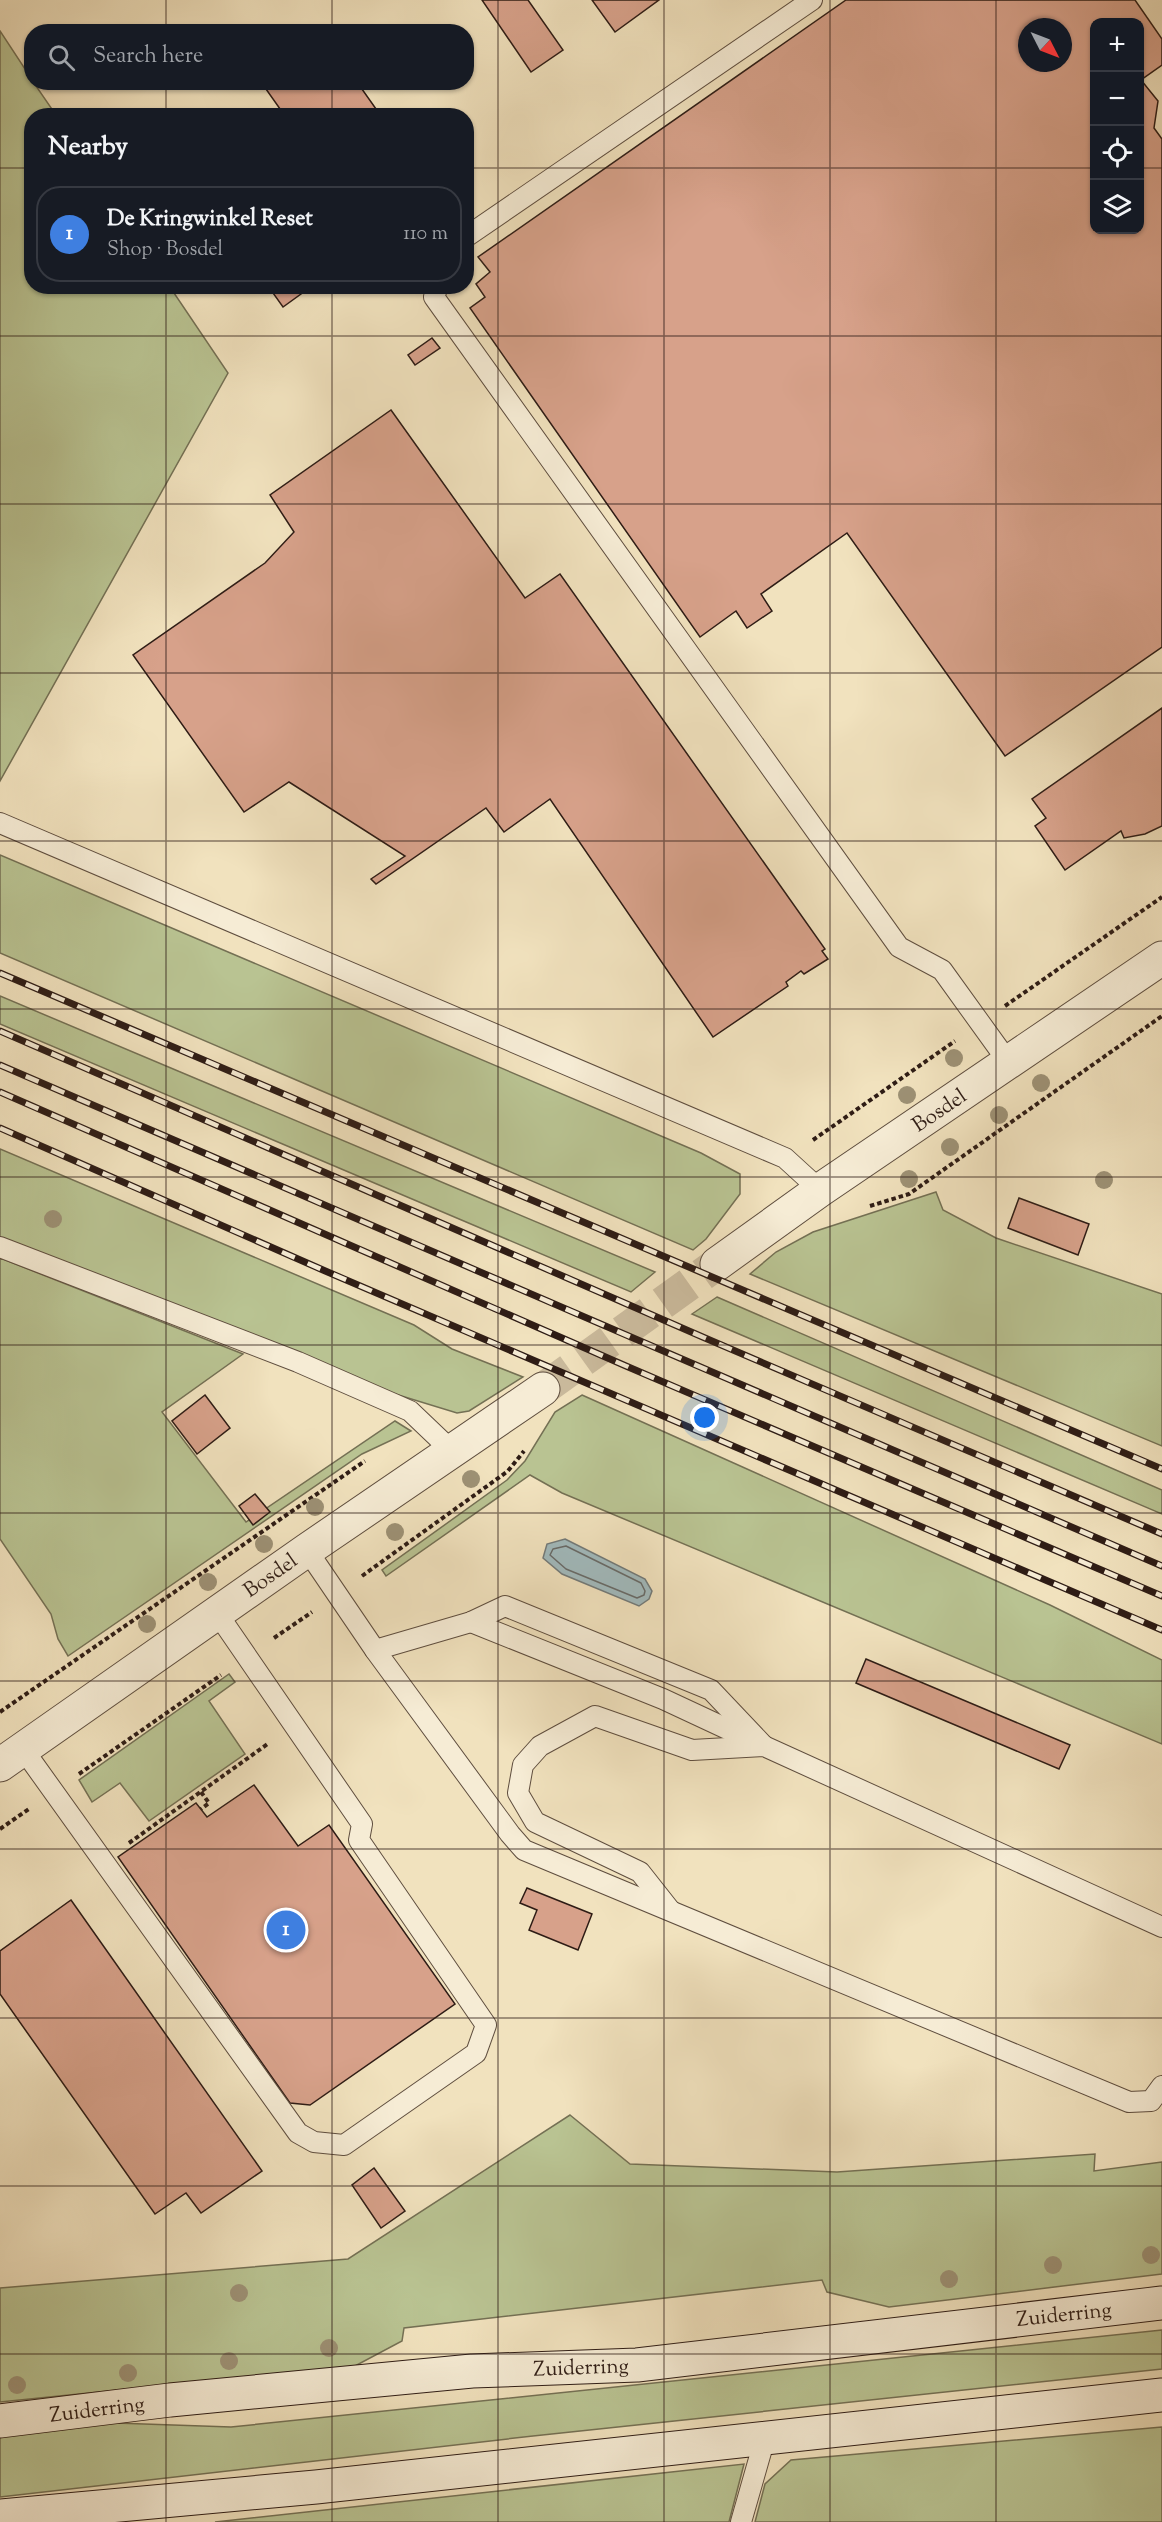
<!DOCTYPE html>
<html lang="en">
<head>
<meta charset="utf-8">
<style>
	:root { --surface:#171b24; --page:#242831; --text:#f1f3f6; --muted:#9ea1a6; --line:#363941; --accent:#c59692 }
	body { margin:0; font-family:"Sorts Mill Goudy",serif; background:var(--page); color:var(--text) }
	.controls { position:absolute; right:18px; top:18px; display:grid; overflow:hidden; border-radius:12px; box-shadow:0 2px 4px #0004 }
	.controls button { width:54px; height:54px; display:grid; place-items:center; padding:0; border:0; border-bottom:2px solid var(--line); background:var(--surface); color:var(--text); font:30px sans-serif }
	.compass { position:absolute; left:1018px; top:18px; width:54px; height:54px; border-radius:50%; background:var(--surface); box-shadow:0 2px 4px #0004; rotate:132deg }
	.you { position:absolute; left:705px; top:1418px; width:21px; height:21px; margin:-15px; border:4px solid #fff; border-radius:50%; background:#1a73e8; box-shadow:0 0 0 9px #1a73e833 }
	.badge { display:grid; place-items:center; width:39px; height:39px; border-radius:50%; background:var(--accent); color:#fff; font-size:20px; font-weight:700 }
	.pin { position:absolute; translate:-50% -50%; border:3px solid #fff; box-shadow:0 2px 6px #0006 }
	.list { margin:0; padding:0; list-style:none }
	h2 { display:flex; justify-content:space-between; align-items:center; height:78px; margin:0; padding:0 24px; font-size:26px }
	h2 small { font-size:20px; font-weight:400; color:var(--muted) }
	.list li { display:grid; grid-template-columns:39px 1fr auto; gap:18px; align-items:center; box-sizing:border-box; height:96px; margin:0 12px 12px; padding:0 12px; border:2px solid var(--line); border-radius:24px }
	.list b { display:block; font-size:22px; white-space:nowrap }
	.list p { margin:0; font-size:20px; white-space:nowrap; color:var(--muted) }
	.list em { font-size:20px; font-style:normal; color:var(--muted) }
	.icon { flex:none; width:33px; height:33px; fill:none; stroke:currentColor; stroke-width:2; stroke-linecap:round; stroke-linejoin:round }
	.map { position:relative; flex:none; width:1162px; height:2522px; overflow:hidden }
	.search { position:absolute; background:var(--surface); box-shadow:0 2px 4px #0004; left:24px; top:24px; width:450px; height:66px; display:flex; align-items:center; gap:15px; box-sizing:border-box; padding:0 21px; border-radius:24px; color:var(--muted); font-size:22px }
	.panel { position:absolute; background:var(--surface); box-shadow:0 2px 4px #0004; left:24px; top:108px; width:450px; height:186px; border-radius:24px }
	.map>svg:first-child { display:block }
	.green { fill:#b9c392; stroke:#747054; stroke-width:1.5 }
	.water { fill:#a1babd; stroke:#737b7a; stroke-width:1.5 }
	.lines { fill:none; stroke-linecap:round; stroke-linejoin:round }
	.shore { stroke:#686b69; stroke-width:1.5 }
	.building { fill:#d7a18a; stroke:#2e1c15; stroke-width:1.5; fill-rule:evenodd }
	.minor-tunnel { stroke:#caba9c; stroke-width:33; stroke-dasharray:33 16; stroke-linecap:butt }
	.service-casing { stroke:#5f4e3f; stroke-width:22 }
	.minor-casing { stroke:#5f4e3f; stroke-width:35 }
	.secondary-casing { stroke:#2e1c15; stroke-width:35 }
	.path { stroke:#2e1c15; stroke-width:4; stroke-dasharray:4.5 3; stroke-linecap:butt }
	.service { stroke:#f6ecd5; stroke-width:20 }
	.minor { stroke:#f6ecd5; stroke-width:33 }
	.secondary { stroke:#f6ecd5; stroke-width:33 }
	.rail-casing { stroke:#2e1c15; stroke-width:7 }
	.rail { stroke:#f6ecd5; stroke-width:4.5; stroke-dasharray:14; stroke-linecap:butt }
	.tree { fill:#9d9175 }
	.grid { fill:none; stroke:#2e1c15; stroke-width:1.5; stroke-opacity:0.55 }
	.labels { text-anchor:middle; stroke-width:4.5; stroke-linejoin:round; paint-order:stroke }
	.street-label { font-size:21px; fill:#2e1c15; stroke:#f6ecd5 }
</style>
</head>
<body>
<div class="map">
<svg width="1162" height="2522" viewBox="0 0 1162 2522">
	<rect width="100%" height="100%" fill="#f1e2be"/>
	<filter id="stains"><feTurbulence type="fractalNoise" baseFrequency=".00333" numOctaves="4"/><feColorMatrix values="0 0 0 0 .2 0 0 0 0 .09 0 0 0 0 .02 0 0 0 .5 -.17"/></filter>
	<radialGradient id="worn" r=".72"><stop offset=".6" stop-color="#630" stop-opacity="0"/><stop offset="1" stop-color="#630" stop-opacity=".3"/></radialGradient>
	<g class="green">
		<polygon points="0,31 31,78 32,82 34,83 56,115 32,116 32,286 170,287 228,373 0,781"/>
		<polygon points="0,855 701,1153 740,1174 740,1194 706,1239 693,1250 0,953"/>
		<polygon points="0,996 655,1272 631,1292 0,1024"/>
		<polygon points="0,1149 414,1325 452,1349 523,1377 469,1411 457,1413 395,1394 0,1240"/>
		<polygon points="936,1192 943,1210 996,1238 1162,1294 1162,1446 750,1274 776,1252 813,1232"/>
		<polygon points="0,1258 243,1354 162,1412 246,1522 395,1421 411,1431 362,1454 68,1656 58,1639 51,1614 0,1539"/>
		<polygon points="717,1297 1162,1490 1162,1514 692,1314"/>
		<polygon points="582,1395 1050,1605 1162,1660 1162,1744 562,1493 530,1475 386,1576 382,1570 507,1480 525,1461 555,1412"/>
		<polygon points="229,1674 235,1682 209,1701 245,1754 149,1821 120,1783 92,1802 79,1780"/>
		<polygon points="570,2115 630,2164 837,2172 1095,2154 1094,2171 1162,2162 1162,2274 889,2307 827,2292 822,2280 404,2328 402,2341 355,2366 0,2402 0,2288 348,2259"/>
		<polygon points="1162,2330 1162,2369 533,2436 0,2497 0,2433 86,2422 231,2427"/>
		<polygon points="1162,2427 1162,2522 755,2522 765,2484 791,2460"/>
		<polygon points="744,2464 729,2522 215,2522"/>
	</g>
	<polygon class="water" points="565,1539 645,1579 652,1591 649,1599 639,1606 562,1574 543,1558 547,1544"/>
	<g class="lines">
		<polygon class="shore" points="566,1546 641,1583 645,1591 644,1595 637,1598 566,1569 550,1555 553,1549"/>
	</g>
	<g class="building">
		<polygon points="482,0 528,0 563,50 531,72"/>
		<polygon points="592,0 659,0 615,32"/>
		<path d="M846,0H1135L1162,39V65L1141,80L1158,101L1154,128L1162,139V647L1005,756L847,533L761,594L772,611L747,628L736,611L700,637L470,308L485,297L476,284L490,272L478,257ZM1094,22H1140V230H1094ZM1027,27H1063V63H1027Z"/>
		<polygon points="261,82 357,82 381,116 285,116"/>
		<polygon points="282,286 312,286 283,307 273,293"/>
		<polygon points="432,338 440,348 415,365 408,355"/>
		<polygon points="391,410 525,598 560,574 825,949 822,951 828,959 804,974 801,971 786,982 788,986 713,1037 550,799 504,832 486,808 376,884 371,879 405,856 289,782 244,812 133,655 265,563 294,532 270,495"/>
		<polygon points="1162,708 1162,826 1145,834 1124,838 1121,831 1065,870 1035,826 1046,818 1032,799"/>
		<polygon points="1019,1198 1089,1224 1078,1255 1008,1228"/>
		<polygon points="205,1395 230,1428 197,1454 172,1421"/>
		<polygon points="255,1494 270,1512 253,1525 239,1506"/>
		<polygon points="866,1659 1070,1745 1059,1769 856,1683"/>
		<polygon points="254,1785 298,1846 329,1825 455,2004 310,2105 290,2103 118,1857 196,1803 207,1817"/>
		<polygon points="527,1888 592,1914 578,1950 529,1930 537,1910 520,1903"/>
		<polygon points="71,1900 262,2171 201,2213 186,2193 155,2214 0,1994 0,1951"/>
		<polygon points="374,2168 405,2211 381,2228 352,2185"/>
	</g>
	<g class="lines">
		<polyline class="minor-tunnel" points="543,1389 717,1264"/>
		<g class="service-casing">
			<g id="service">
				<polyline points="466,237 812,0"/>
				<polyline points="438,286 434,297 899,947 942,970 1009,1063"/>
				<polyline points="0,823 785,1158 820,1190"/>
				<polyline points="0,1247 298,1362 410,1411 453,1452"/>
				<polyline points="307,1550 375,1650 510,1834 524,1850 1129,2102 1151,2101 1162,2086"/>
				<polyline points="471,1622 663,1699 753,1741"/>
				<polyline points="375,1650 471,1622 505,1606 711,1690 764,1746"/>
				<polyline points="23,1749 298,2133 314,2142 344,2145 476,2053 486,2025 359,1840 362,1824 217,1613"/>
				<polyline points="670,1910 640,1872 535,1822 518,1793 523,1765 540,1746 595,1716 692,1750 764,1746 1162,1927"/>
				<polyline points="741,2522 765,2438"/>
			</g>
		</g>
		<g class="minor-casing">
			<g id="minor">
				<polyline points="717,1264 820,1190 1162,958"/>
				<polyline points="0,1765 307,1550 543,1389"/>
			</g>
		</g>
		<g class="secondary-casing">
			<g id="secondary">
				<polyline points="0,2421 170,2400 472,2371 637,2365 1162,2303"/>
				<polyline points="0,2516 316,2487 1162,2395"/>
			</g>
		</g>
		<g class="path">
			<polyline points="1005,1006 1162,897"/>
			<polyline points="813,1140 955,1041"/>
			<polyline points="870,1206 909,1194 1162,1016"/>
			<polyline points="362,1576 508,1471 524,1451"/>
			<polyline points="274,1638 312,1612"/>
			<polyline points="0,1712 365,1461"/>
			<polyline points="79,1774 221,1675"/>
			<polyline points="201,1792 209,1803 201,1809"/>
			<polyline points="0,1829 29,1809"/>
			<polyline points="129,1843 269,1743"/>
		</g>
		<use href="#service" class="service"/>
		<use href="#minor" class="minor"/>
		<use href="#secondary" class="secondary"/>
		<g class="rail-casing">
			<g id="rail">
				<polyline points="0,973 1162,1469"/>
				<polyline points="0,1031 705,1338 1162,1534"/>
				<polyline points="0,1065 1162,1566"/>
				<polyline points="0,1092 626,1366 1162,1596"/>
				<polyline points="0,1128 323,1270 1162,1630"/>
			</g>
		</g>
		<use href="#rail" class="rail"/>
	</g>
	<g class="tree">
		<circle cx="954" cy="1058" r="9"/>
		<circle cx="1041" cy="1083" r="9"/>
		<circle cx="907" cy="1095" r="9"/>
		<circle cx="999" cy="1115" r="9"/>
		<circle cx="950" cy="1147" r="9"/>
		<circle cx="909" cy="1179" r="9"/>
		<circle cx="1104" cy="1180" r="9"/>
		<circle cx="53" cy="1219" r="9"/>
		<circle cx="471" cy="1479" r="9"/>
		<circle cx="315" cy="1507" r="9"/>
		<circle cx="395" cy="1532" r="9"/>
		<circle cx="264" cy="1544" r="9"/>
		<circle cx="208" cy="1582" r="9"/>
		<circle cx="147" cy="1624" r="9"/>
		<circle cx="1151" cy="2255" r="9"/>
		<circle cx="1053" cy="2265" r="9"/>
		<circle cx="949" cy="2279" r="9"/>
		<circle cx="239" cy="2293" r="9"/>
		<circle cx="329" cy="2348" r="9"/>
		<circle cx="229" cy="2361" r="9"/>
		<circle cx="128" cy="2373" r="9"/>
		<circle cx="17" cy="2385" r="9"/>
	</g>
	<path class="grid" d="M166,0V32M332,0V32M498,0V2522M664,0V2522M830,0V2522M996,0V2522M166,82V116M332,82V116M0,168H32M466,168H1094M1140,168H1162M166,286V2522M332,286V2522M0,336H1162M0,504H1162M0,673H1162M0,841H1162M0,1009H1162M0,1177H1162M0,1345H1162M0,1513H1162M0,1681H1162M0,1849H1162M0,2018H1162M0,2186H1162M0,2354H1162"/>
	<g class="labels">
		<g class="street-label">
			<text transform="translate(939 1110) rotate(-34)" y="7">Bosdel</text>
			<text transform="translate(270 1575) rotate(-35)" y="7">Bosdel</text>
			<text transform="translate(1064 2314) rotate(-6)" y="7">Zuiderring</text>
			<text transform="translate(581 2367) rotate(-2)" y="7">Zuiderring</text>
			<text transform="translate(97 2409) rotate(-7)" y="7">Zuiderring</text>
		</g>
	</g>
	<rect width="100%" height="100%" filter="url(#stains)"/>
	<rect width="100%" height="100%" fill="url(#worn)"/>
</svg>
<div class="controls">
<button>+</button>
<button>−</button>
<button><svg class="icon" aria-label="locate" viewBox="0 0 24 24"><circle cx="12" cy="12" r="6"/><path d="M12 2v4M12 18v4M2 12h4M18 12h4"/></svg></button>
<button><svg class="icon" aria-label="layers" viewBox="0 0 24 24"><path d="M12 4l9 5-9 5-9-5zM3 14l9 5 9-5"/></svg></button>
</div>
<svg class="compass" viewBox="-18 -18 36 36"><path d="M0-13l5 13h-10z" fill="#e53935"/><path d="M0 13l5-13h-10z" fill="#9ea1a6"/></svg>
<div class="you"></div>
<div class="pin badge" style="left:286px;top:1930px;background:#3f7fe0">1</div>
<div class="search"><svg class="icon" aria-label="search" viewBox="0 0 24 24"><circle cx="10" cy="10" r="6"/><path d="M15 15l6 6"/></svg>Search here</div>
<section class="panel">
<h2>Nearby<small></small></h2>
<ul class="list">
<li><span class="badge" style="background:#3f7fe0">1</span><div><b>De Kringwinkel Reset</b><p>Shop · Bosdel</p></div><em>110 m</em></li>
</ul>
</section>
</div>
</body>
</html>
